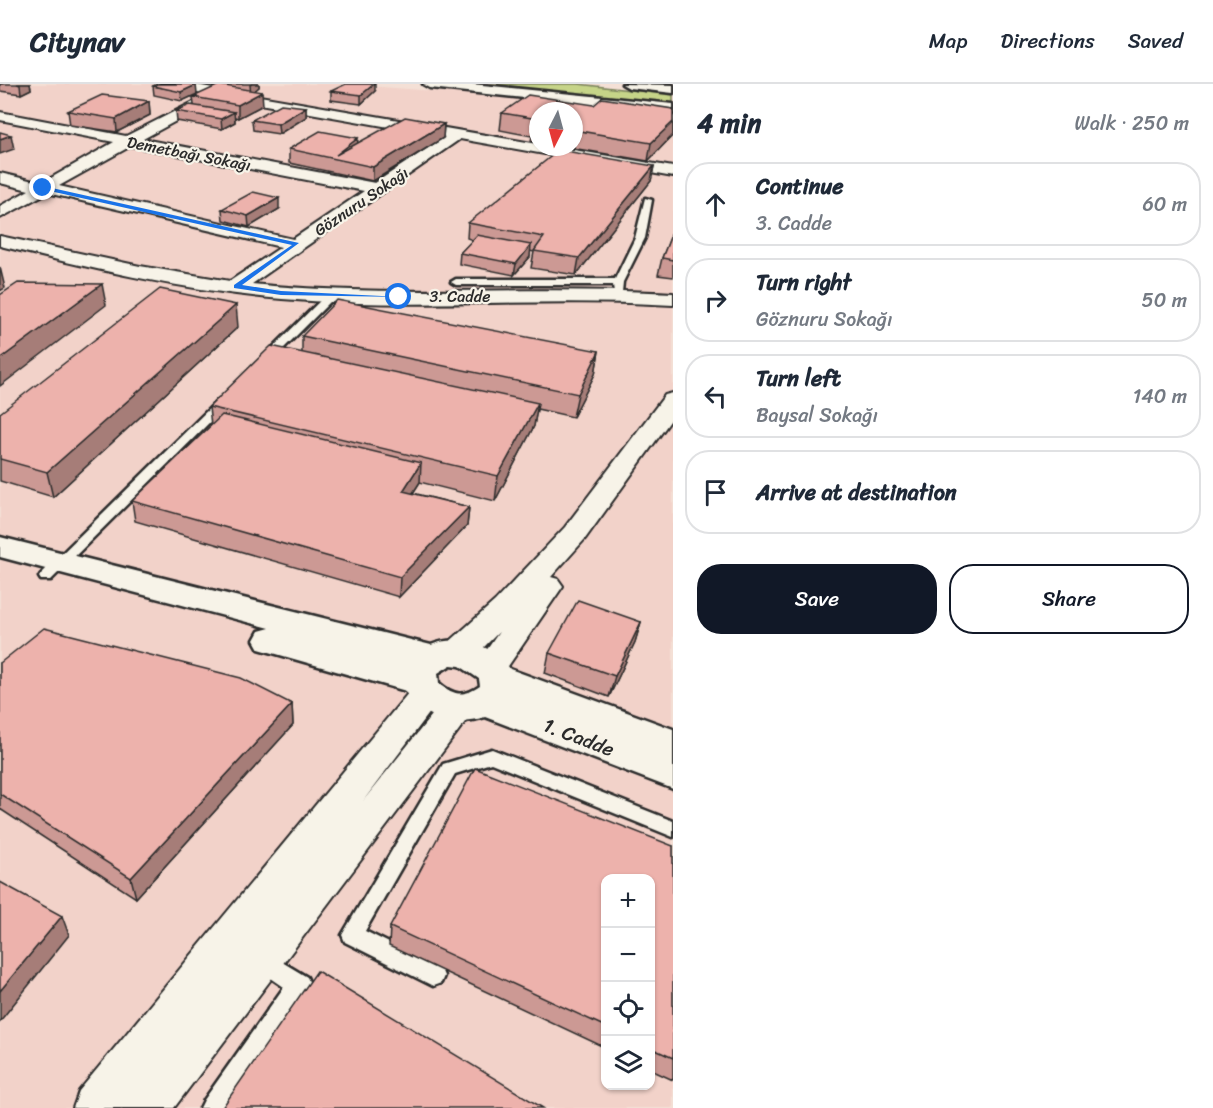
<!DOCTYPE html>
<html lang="en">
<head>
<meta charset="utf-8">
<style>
	:root { --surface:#fff; --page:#f6f6f7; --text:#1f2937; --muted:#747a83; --line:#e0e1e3; --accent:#111827 }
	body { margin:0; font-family:Sriracha,sans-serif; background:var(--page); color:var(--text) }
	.controls { position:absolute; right:18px; bottom:18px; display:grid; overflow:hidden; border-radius:12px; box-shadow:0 2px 4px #0004 }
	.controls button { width:54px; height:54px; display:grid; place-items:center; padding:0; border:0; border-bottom:2px solid var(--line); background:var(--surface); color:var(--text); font:30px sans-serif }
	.compass { position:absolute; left:529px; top:18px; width:54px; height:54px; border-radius:50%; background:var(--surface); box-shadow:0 2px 4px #0004; rotate:186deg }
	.stop { position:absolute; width:18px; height:18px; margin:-14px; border:4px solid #1a73e8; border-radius:50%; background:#fff }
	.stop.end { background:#1a73e8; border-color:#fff; box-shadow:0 2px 6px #0008 }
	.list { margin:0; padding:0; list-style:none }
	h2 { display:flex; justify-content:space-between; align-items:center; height:78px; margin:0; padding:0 24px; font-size:26px }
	h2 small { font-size:20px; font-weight:400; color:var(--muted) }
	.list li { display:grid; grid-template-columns:39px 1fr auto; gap:18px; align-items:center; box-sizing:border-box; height:84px; margin:0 12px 12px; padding:0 12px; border:2px solid var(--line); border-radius:24px }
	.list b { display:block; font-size:22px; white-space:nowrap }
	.list p { margin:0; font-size:20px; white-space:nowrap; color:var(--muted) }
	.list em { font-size:20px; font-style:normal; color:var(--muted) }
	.actions { display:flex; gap:12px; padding:18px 24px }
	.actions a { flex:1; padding:14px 0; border:2px solid var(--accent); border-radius:24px; text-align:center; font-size:21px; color:var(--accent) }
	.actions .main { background:var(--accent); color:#fff }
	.icon { flex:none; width:33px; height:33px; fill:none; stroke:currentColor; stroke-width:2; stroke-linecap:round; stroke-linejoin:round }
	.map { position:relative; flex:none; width:673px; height:1024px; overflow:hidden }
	header { display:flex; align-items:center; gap:36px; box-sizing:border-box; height:84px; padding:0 30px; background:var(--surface); border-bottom:2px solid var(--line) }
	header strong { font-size:28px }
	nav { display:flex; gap:33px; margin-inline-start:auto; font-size:21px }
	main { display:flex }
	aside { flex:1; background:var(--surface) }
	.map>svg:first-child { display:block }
	.built { fill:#f2d2c9; fill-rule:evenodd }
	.green { fill:#c6d488; stroke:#78805a; stroke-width:1.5 }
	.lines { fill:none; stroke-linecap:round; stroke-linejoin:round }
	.lane-casing { stroke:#2b2b2b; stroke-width:5 }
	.street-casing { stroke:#2b2b2b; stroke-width:4 }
	.secondary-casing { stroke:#2b2b2b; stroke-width:5 }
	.highway-casing { stroke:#2b2b2b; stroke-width:5 }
	.lane { fill:#f7f3e8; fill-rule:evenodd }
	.street { fill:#f7f3e8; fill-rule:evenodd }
	.secondary { fill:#f7f3e8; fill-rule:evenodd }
	.highway { fill:#f7f3e8; fill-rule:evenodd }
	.wall { fill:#cc9994; stroke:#2b2b2b; stroke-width:1.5 }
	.shaded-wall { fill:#a67d78; stroke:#2b2b2b; stroke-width:1.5 }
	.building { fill:#edb2ac; stroke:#2b2b2b; stroke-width:1.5 }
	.route { fill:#1a73e8 }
	.labels { text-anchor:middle; stroke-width:4.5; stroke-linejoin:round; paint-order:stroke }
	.far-street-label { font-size:16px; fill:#2b2b2b; stroke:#f7f3e8 }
	.street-label { font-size:20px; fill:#2b2b2b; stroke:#f7f3e8 }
</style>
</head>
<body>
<header>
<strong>Citynav</strong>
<nav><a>Map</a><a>Directions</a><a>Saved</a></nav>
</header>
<main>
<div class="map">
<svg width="673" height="1024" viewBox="0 0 673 1024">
	<rect width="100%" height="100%" fill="#f4e0d6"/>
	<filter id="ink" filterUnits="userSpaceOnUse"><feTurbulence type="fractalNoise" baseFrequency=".0167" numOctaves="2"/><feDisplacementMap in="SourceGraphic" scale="12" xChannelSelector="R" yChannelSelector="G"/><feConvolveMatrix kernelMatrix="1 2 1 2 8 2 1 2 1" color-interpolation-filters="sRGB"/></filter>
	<g filter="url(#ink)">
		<path class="built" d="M0,0H340L543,15L673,29V1024H0ZM538,27H574V63H538ZM606,794H650V1002H606Z"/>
		<polygon class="green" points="441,0 578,0 673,11 673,23"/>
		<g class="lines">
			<g class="lane-casing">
				<g id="lane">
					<polygon points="645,114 652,116 645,154 623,198 622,208 614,208 613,201 456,201 451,198 456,195 615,195 635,154"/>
					<polygon points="328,209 337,211 268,280 260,280 260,276"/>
					<polygon points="223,314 227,315 227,321 51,496 41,496 39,493 41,490 219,315"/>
					<polygon points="492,665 673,737 673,753 491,679 455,690 365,847 441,885 444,892 441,899 433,902 345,858 342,851 443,680"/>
					<polygon points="262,866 307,893 310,900 226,1024 200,1024 204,1016 284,903 255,883 251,876 255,869"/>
				</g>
			</g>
			<g class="street-casing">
				<g id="street">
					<path d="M160,0H190L538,60V63H556L673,83V93L460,55L252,200C392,214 533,201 673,209V221C543,213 412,226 282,215C186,207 93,185 0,162V152L140,182L230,197L281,163L47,109L0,134V122L29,106L0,99V89L42,99L114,58L0,36V28L126,52L207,11L167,4ZM220,13L445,53L375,99L143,55ZM131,62L364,107L293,155L59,102Z"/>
					<path d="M673,309V333L585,455L551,493L558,495L563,502L502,591L491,595L480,591L475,583L499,548C483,563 470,583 447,576L442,568L447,560L495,517L565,443L665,311Z"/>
					<polygon points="426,599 438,602 443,611 363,717 444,616 456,612 468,616 473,625 468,634 174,1024 73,1024 79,1007 414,602"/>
				</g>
			</g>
			<g class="secondary-casing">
				<g id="secondary">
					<polygon points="423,0 472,0 673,20 673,30 430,4"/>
					<path d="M0,453L431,561C457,550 494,560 510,585L673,645V705L485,633C455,642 422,636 406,607L259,565L254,556L259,547L270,544L0,473ZM451,581L460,582L479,595L480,602C464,613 454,612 439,599L438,589Z"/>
				</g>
			</g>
			<g class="highway-casing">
				<polygon id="highway" points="622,0 673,1 673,9 629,4"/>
			</g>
			<use href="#lane" class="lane"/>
			<use href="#street" class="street"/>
			<use href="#secondary" class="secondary"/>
			<use href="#highway" class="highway"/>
		</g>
		<g class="wall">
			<polygon points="0,0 30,0 31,5 21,10 0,7"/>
			<polygon points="228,0 259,0 259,3 254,7 263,21 238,34 235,33 235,38 222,45 177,37 176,27 194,21 193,13 228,3"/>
			<polygon points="153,2 197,10 182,17 154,11"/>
			<polygon points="331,7 375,7 361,20 331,16"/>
			<polygon points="149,17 150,31 117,48 70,41 68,27"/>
			<polygon points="594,21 673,25 673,51 648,77 566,63 574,63 574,27 538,27 538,58 531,57 532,52 500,46 502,29"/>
			<polygon points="306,23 306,33 279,50 253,46 252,36"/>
			<polygon points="444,40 443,54 373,97 289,79 289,65 357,59"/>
			<polygon points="654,82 651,97 576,191 531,184 534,168 530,167 530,173 514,191 459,180 460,169 473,156 467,154 468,139"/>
			<polygon points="222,125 279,125 249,143 223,136"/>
			<polygon points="673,146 673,193 658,191 662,174"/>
			<polygon points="238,243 53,413 0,397 0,329"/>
			<polygon points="302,252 599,267 595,290 573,333 537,325 534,342 495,417 420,398 413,409 469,423 467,442 399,513 135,437 132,417 211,342 209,323 302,269"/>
			<polygon points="641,538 635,558 609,613 545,589 549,569"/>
			<polygon points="0,579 292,620 293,641 136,814 0,725"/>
			<polygon points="673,762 673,996 651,986 651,795 606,795 606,964 389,862 390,843"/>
		</g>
		<g class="shaded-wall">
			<polygon points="17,0 30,0 31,5 21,10 20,1"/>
			<polygon points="252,0 259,0 259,3 251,10 250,1"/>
			<polygon points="374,0 375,0 375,7 361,20 361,11"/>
			<polygon points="196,1 197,10 182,17 181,8"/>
			<polygon points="262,8 263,21 238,34 238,21"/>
			<polygon points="149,17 150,31 117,48 116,35"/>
			<polygon points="306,23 306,33 279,50 278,40"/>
			<polygon points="234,28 235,38 222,45 221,35"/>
			<polygon points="673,38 673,51 648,77 651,59"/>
			<polygon points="444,40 443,54 373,97 373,83"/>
			<polygon points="11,51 14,65 0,70 0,55"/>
			<polygon points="358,54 357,68 336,71"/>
			<polygon points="654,82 651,97 576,191 579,174"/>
			<polygon points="279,114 279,125 249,143 248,132"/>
			<polygon points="531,161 530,173 514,191 516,180"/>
			<polygon points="0,183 5,204 0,207"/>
			<polygon points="102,200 106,221 0,302 0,275"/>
			<polygon points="236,221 238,243 53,413 47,388"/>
			<polygon points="599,267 595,290 573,333 578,310"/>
			<polygon points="538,319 534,342 495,417 498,392"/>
			<polygon points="421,379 420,398 402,426 403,407"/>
			<polygon points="469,423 467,442 399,513 400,493"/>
			<polygon points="641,538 635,558 609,613 615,592"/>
			<polygon points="292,620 293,641 136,814 131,794"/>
			<polygon points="62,832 69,851 0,937 0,907"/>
		</g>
		<g class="building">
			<polygon points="157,0 192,0 196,1 181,8 153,2"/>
			<polygon points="346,0 374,0 361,11 331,7"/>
			<polygon points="219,1 262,8 238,21 193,13"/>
			<polygon points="102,11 149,17 116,35 68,27"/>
			<polygon points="528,11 594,21 602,14 673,25 673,38 651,59 574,46 574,27 538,27 538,35 502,29"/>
			<polygon points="281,20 306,23 278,40 252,36"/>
			<polygon points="190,21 234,28 221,35 176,27"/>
			<polygon points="405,33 444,40 373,83 289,65 320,47 358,54 336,71"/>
			<polygon points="0,48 11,51 0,55"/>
			<polygon points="559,66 654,82 579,174 534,167 544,153 468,139"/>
			<polygon points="253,108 279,114 248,132 222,125"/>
			<polygon points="673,146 673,176 662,174"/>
			<polygon points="477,151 531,161 516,180 460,169"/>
			<polygon points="18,199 102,200 0,275 0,211"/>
			<polygon points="160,205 236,221 47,388 0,375 0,329"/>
			<polygon points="337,216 599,267 578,310 302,252"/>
			<polygon points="271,262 538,319 498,392 209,323"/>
			<polygon points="222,331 421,379 403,407 469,423 400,493 132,417"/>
			<polygon points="578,516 641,538 615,592 549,569"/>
			<polygon points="44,544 241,594 292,620 131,794 0,710 0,579"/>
			<polygon points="475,684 673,762 673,974 651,964 651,795 606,795 606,943 390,843"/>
			<polygon points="0,798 62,832 0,907"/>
			<polygon points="317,887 543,1024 222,1024"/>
		</g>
	</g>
	<polygon class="route" points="43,102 299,159 242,201 281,207 402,213 281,211 234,204 234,201 292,161 41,105"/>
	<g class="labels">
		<g class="far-street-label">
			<text transform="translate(189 69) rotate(11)" y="6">Demetbağı Sokağı</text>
			<text transform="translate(361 117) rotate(-34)" y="6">Göznuru Sokağı</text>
			<text x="460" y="218">3. Cadde</text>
		</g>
		<g class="street-label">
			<text transform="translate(579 653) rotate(21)" y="7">1. Cadde</text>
		</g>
	</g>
</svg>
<div class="controls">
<button>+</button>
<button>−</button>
<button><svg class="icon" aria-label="locate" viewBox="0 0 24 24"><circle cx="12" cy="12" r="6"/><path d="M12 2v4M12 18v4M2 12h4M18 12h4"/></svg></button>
<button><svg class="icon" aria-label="layers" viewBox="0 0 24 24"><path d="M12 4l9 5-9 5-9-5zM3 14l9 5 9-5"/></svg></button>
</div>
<svg class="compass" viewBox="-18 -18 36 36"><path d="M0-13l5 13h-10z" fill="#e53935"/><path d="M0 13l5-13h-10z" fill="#747a83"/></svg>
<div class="stop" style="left:399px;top:213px"></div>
<div class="stop end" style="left:43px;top:104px"></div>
</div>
<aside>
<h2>4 min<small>Walk · 250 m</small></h2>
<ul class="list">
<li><svg class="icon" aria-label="ahead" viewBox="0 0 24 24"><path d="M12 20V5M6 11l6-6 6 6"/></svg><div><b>Continue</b><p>3. Cadde</p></div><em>60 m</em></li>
<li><svg class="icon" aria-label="right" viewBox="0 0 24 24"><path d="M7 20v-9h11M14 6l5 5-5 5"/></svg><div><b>Turn right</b><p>Göznuru Sokağı</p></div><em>50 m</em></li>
<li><svg class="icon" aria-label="left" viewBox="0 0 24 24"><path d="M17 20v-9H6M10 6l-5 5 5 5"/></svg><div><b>Turn left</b><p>Baysal Sokağı</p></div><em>140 m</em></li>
<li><svg class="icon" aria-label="arrive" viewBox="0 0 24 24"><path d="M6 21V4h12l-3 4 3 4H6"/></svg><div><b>Arrive at destination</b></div></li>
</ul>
<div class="actions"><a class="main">Save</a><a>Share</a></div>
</aside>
</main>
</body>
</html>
